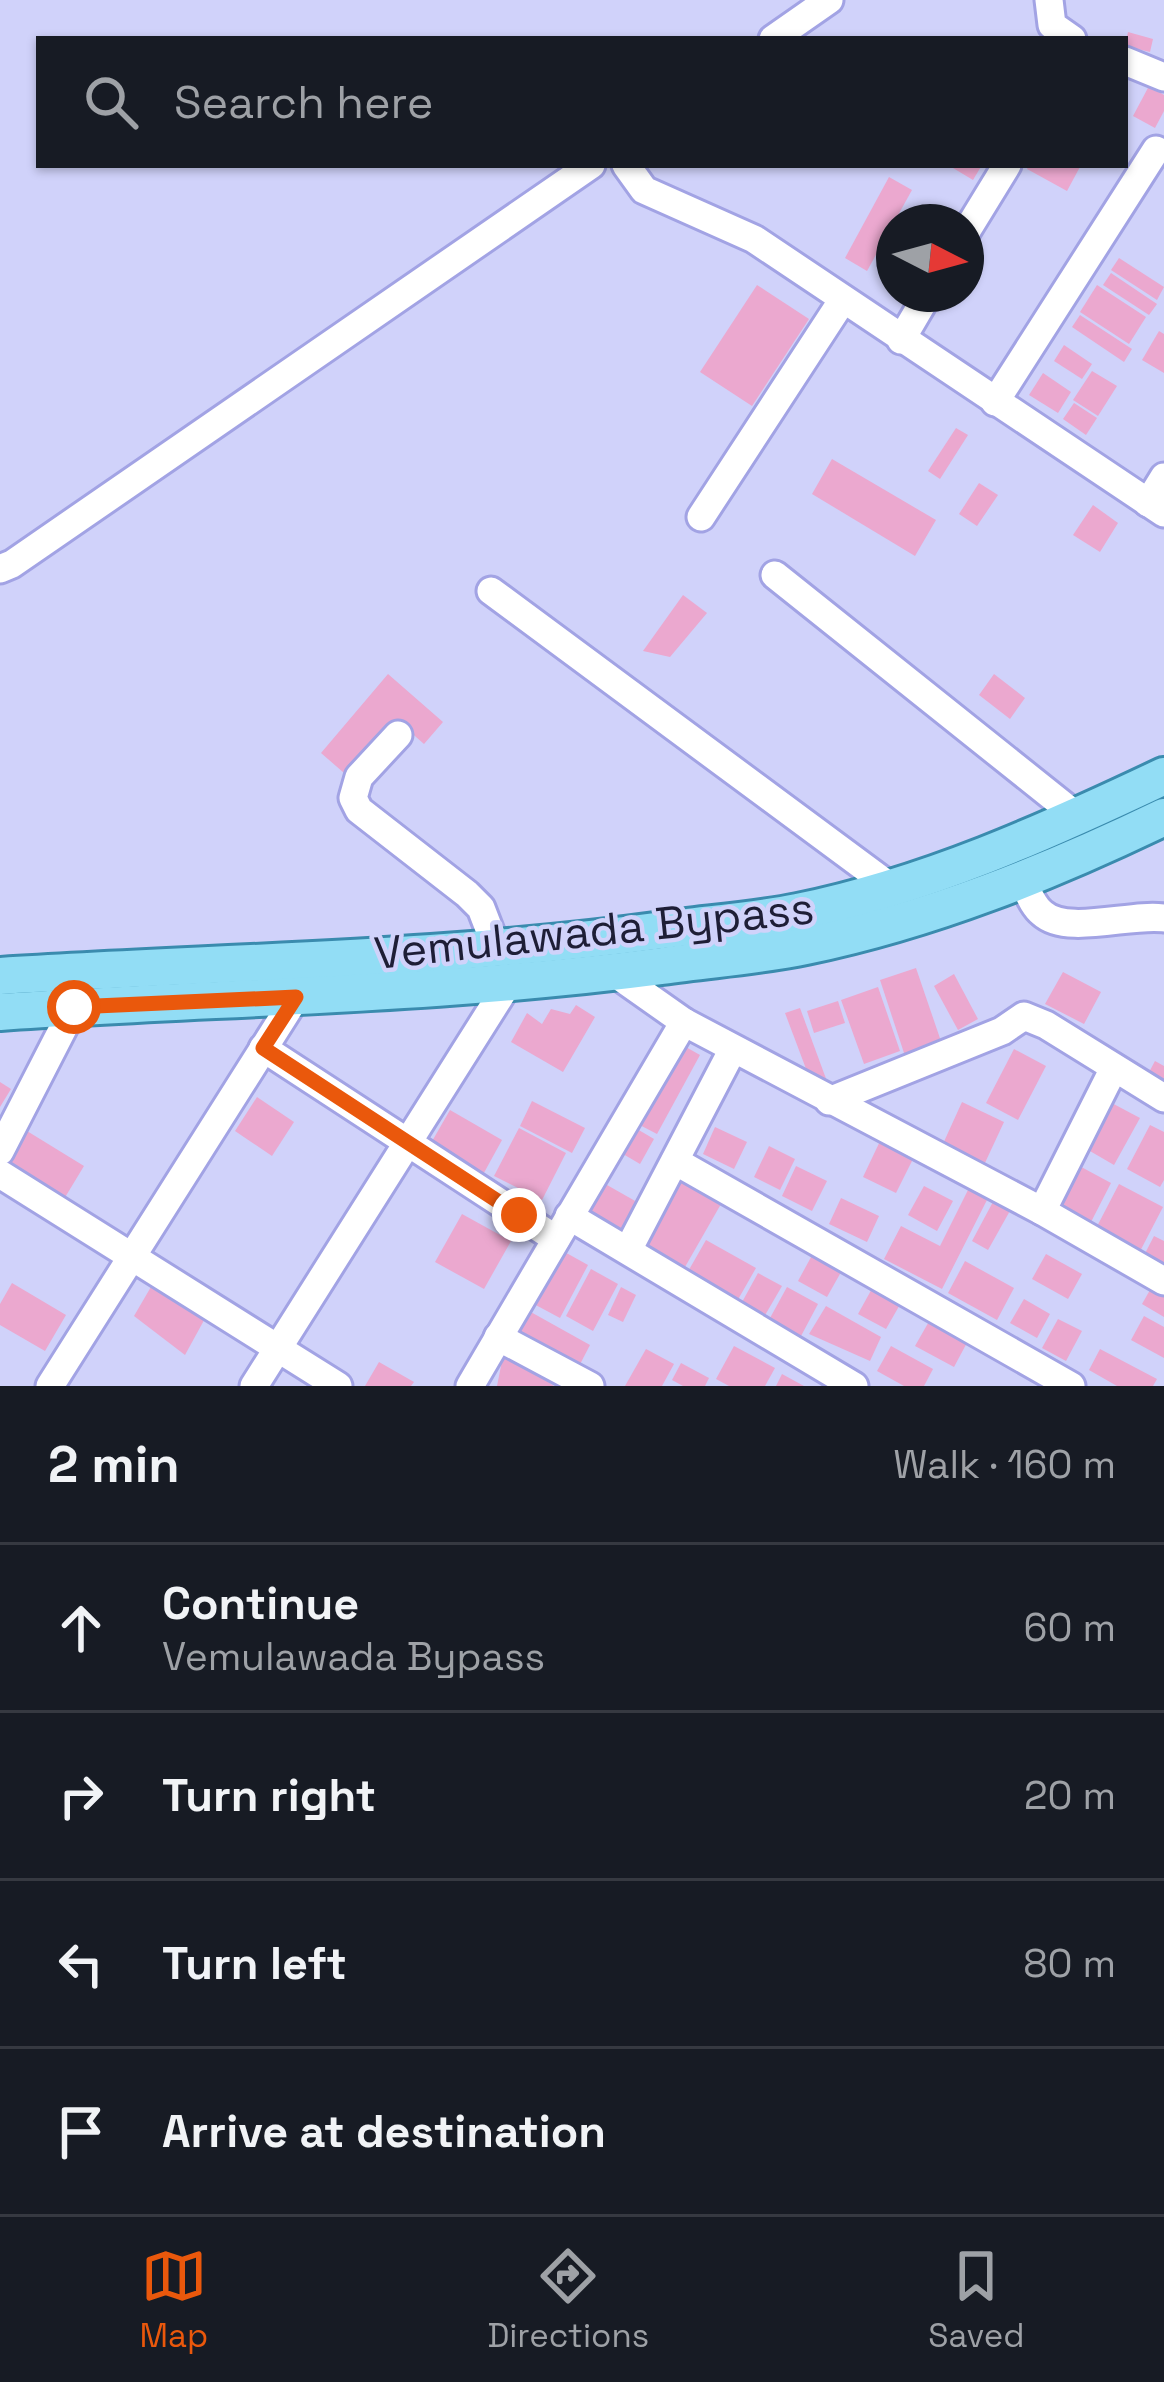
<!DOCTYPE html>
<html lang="en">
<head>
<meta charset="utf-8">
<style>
	:root { --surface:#171b24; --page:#20242c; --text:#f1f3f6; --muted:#9ea1a6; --line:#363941; --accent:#ea580c }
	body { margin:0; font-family:"Space Grotesk",sans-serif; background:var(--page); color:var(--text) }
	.compass { position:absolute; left:876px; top:204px; width:108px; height:108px; border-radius:50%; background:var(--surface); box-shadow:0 3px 9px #0004; rotate:96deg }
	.stop { position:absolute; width:36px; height:36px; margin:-27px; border:9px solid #ea580c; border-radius:50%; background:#fff }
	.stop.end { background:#ea580c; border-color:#fff; box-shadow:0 3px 12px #0008 }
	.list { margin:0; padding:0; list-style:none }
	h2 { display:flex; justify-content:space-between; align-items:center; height:156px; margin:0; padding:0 48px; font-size:51px }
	h2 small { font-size:39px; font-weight:400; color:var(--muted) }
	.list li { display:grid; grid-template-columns:78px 1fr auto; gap:36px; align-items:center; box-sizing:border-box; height:168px; padding:0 48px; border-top:3px solid var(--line) }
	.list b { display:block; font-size:45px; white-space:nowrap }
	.list p { margin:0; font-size:39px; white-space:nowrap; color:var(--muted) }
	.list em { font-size:39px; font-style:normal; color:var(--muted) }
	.icon { flex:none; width:66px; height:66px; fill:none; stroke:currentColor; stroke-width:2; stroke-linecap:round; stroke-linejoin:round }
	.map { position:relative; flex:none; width:1164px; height:1386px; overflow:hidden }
	.search { position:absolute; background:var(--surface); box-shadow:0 3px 9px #0004; left:36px; right:36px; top:36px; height:132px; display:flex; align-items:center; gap:30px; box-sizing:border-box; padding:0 42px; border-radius:0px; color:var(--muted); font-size:45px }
	.sheet { height:828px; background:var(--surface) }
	nav { display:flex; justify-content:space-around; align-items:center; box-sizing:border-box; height:168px; border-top:3px solid var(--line); background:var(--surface); font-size:33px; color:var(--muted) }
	nav a { display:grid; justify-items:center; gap:6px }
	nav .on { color:var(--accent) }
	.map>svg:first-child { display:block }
	.building { fill:#eba8cf }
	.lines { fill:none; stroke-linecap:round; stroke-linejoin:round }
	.minor-casing { stroke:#a2a3e4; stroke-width:33 }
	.major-casing { stroke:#3a8bae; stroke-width:42 }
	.minor { stroke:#fff; stroke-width:27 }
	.major { stroke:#92ddf5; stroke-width:36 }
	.route { stroke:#ea580c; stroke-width:15 }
	.labels { text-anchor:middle; stroke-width:9; stroke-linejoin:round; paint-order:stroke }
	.street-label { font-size:45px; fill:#1e1e36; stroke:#d0d2fa }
</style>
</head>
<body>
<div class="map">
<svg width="1164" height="1386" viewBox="0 0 1164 1386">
	<rect width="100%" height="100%" fill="#d0d2fa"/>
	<g class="building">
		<polygon points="1128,32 1153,39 1150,52 1125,46"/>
		<polygon points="1149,86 1164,95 1164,111 1155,128 1133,116"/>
		<polygon points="948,165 982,165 973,180"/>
		<polygon points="1029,165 1081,165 1067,191 1027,169"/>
		<polygon points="889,177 912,190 867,271 845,258"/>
		<polygon points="1119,258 1164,287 1157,300 1111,270"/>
		<polygon points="1111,273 1157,304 1149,315 1103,285"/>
		<polygon points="757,285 809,319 752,406 700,372"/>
		<polygon points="1097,285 1146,317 1129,344 1080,312"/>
		<polygon points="1080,315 1132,349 1124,362 1072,327"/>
		<polygon points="1159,331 1164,334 1164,373 1142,360"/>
		<polygon points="1064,345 1092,364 1082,379 1054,361"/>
		<polygon points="1092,371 1117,386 1098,416 1073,400"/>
		<polygon points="1043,373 1071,392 1058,413 1029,395"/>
		<polygon points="1074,403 1097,418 1086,435 1063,419"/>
		<polygon points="956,428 968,435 940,479 928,471"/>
		<polygon points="832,459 936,520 915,556 812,494"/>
		<polygon points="979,483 998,495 977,526 959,514"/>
		<polygon points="1093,505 1118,523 1100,552 1073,535"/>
		<polygon points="683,595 707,613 670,657 643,651"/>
		<polygon points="388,674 443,722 424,744 399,722 351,779 321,753"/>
		<polygon points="994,674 1025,698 1010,719 979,695"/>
		<polygon points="916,968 944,1050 907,1062 880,980"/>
		<polygon points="1063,972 1101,992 1084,1024 1045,1004"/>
		<polygon points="954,974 978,1019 958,1030 934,986"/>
		<polygon points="878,987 900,1051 864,1064 841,1000"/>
		<polygon points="838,1001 845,1023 814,1033 807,1011"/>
		<polygon points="576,1005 595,1017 563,1072 511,1042 527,1013 542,1024 551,1009 570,1014"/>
		<polygon points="800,1008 828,1084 814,1090 785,1013"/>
		<polygon points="677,1042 700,1055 657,1134 634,1122"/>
		<polygon points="1014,1049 1046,1066 1018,1120 986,1103"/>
		<polygon points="1155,1061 1164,1066 1164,1102 1140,1089"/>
		<polygon points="0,1082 11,1089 0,1107"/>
		<polygon points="257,1097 294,1122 272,1156 235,1131"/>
		<polygon points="532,1101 585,1128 572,1153 520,1126"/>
		<polygon points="1108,1101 1140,1118 1114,1165 1083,1147"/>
		<polygon points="962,1102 1004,1122 984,1165 942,1146"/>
		<polygon points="450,1110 502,1140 480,1180 427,1150"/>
		<polygon points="1150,1125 1164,1132 1164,1180 1160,1187 1127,1169"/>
		<polygon points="632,1126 654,1139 640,1164 618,1151"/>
		<polygon points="715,1127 747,1142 734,1169 703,1154"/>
		<polygon points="519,1128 566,1153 542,1200 494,1176"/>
		<polygon points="27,1131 84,1166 58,1209 1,1174"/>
		<polygon points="882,1137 916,1153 896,1193 863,1177"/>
		<polygon points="769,1146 795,1159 780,1190 754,1177"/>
		<polygon points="1072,1162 1111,1183 1091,1222 1051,1202"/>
		<polygon points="796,1166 827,1181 812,1211 782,1196"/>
		<polygon points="676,1179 721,1204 685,1267 640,1242"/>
		<polygon points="600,1181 644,1206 624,1242 580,1217"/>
		<polygon points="1119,1184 1163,1207 1136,1259 1092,1236"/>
		<polygon points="924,1186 953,1201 937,1231 908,1215"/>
		<polygon points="970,1186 989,1196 942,1289 884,1259 901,1226 940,1246"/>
		<polygon points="841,1198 879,1216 867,1242 829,1224"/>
		<polygon points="994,1200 1011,1209 988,1250 972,1241"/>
		<polygon points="462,1214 511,1241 484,1289 435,1262"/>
		<polygon points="1154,1236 1164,1241 1164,1264 1160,1273 1140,1263"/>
		<polygon points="706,1240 756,1268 736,1303 686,1275"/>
		<polygon points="816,1248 845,1265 827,1297 798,1281"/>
		<polygon points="561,1250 588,1265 560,1318 532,1303"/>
		<polygon points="1046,1254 1082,1274 1068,1299 1032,1279"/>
		<polygon points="965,1261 1014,1288 997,1320 948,1293"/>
		<polygon points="591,1269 618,1284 593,1331 566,1316"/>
		<polygon points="758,1273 782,1286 764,1317 741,1304"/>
		<polygon points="155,1280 208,1313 185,1355 134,1316"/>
		<polygon points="12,1283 66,1315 45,1351 0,1325 0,1304"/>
		<polygon points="1154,1283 1164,1289 1164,1317 1142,1304"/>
		<polygon points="874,1285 902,1301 886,1329 858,1314"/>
		<polygon points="621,1287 636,1295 623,1322 608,1315"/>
		<polygon points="787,1287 818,1304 801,1336 770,1318"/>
		<polygon points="1024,1299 1050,1314 1037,1338 1010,1323"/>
		<polygon points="826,1306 881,1337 870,1361 809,1334"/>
		<polygon points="529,1311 590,1345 576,1372 514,1338"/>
		<polygon points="1144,1316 1164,1327 1164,1358 1131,1340"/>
		<polygon points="931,1318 969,1339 954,1367 915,1346"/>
		<polygon points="1058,1319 1082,1331 1066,1361 1042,1348"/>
		<polygon points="734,1346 775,1368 765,1386 729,1386 716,1379"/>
		<polygon points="891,1346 933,1369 924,1386 904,1386 877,1371"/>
		<polygon points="646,1349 674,1364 662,1386 625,1386"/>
		<polygon points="1100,1349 1157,1379 1153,1386 1117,1386 1089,1370"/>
		<polygon points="504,1351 554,1386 497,1386"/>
		<polygon points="379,1362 414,1382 411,1386 365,1386"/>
		<polygon points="681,1363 709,1378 705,1386 683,1386 672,1380"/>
		<polygon points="782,1374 804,1386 776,1386"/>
	</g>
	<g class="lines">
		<g class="minor-casing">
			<g id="minor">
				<polyline points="1049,0 1052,25 1072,39"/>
				<polyline points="773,39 829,0"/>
				<polyline points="1125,61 1164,77"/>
				<polyline points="626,165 644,190 754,239 1164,513"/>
				<polyline points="966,232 1007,165"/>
				<polyline points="901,340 928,294"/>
				<polyline points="995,402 1156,150"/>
				<polyline points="1148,503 1164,477"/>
				<polyline points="701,517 842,301"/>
				<polyline points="0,569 12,564 591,165"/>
				<polyline points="775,575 1078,817"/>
				<polyline points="491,591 891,887"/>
				<polyline points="398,735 359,777 353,798 359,810 467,894 481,908 496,947"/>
				<path d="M1022,881C1027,890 1033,906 1042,913C1067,936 1131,913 1164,918"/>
				<polyline points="613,972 684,1022 1042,1211 1164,1281"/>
				<polyline points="263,1048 556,1239"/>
				<polyline points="829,1101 1002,1031 1024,1016 1046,1025 1164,1098"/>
				<polyline points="0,1151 74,1007"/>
				<polyline points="675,1161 1071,1386"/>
				<polyline points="0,1174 338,1386"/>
				<polyline points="1042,1211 1114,1068"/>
				<polyline points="569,1216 854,1386"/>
				<polyline points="628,1250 733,1049"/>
				<polyline points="498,1337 590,1386"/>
				<polyline points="50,1386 296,997"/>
				<polyline points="254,1386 509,982"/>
				<polyline points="470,1386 684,1022"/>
			</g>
		</g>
		<g class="major-casing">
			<g id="major">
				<path d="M0,976C221,962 443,960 663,930C707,924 754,921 798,912C926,886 1046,832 1164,776"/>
				<path d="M0,1012C221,997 442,995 662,966C709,959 759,956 806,946C931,920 1050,872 1164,817"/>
			</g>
		</g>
		<use href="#minor" class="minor"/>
		<use href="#major" class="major"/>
	</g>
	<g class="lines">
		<polyline class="route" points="74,1007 296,997 263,1048 519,1215"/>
	</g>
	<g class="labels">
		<g class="street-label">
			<text transform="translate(594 930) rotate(-6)" y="16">Vemulawada Bypass</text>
		</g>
	</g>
</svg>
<svg class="compass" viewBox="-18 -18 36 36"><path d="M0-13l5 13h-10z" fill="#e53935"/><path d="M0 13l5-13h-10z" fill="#9ea1a6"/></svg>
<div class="stop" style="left:74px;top:1007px"></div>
<div class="stop end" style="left:519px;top:1215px"></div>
<div class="search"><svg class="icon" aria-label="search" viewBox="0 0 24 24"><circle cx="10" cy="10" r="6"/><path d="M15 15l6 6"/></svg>Search here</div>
</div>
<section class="sheet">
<h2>2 min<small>Walk · 160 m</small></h2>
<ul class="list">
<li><svg class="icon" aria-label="ahead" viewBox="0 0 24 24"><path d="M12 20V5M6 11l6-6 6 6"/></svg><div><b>Continue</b><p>Vemulawada Bypass</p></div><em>60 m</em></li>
<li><svg class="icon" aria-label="right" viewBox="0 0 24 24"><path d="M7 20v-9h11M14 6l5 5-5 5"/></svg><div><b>Turn right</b></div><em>20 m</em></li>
<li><svg class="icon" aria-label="left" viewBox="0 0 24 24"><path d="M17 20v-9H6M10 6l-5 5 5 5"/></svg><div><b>Turn left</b></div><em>80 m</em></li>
<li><svg class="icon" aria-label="arrive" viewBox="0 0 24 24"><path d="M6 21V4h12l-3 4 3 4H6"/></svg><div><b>Arrive at destination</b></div></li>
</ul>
</section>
<nav>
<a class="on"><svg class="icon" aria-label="map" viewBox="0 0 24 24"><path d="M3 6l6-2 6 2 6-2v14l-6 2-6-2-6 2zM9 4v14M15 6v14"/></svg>Map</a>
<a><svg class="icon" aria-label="directions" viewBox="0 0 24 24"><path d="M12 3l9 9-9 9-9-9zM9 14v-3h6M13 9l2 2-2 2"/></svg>Directions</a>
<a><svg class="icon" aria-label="saved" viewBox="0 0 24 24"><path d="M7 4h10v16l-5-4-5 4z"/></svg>Saved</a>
</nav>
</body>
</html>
